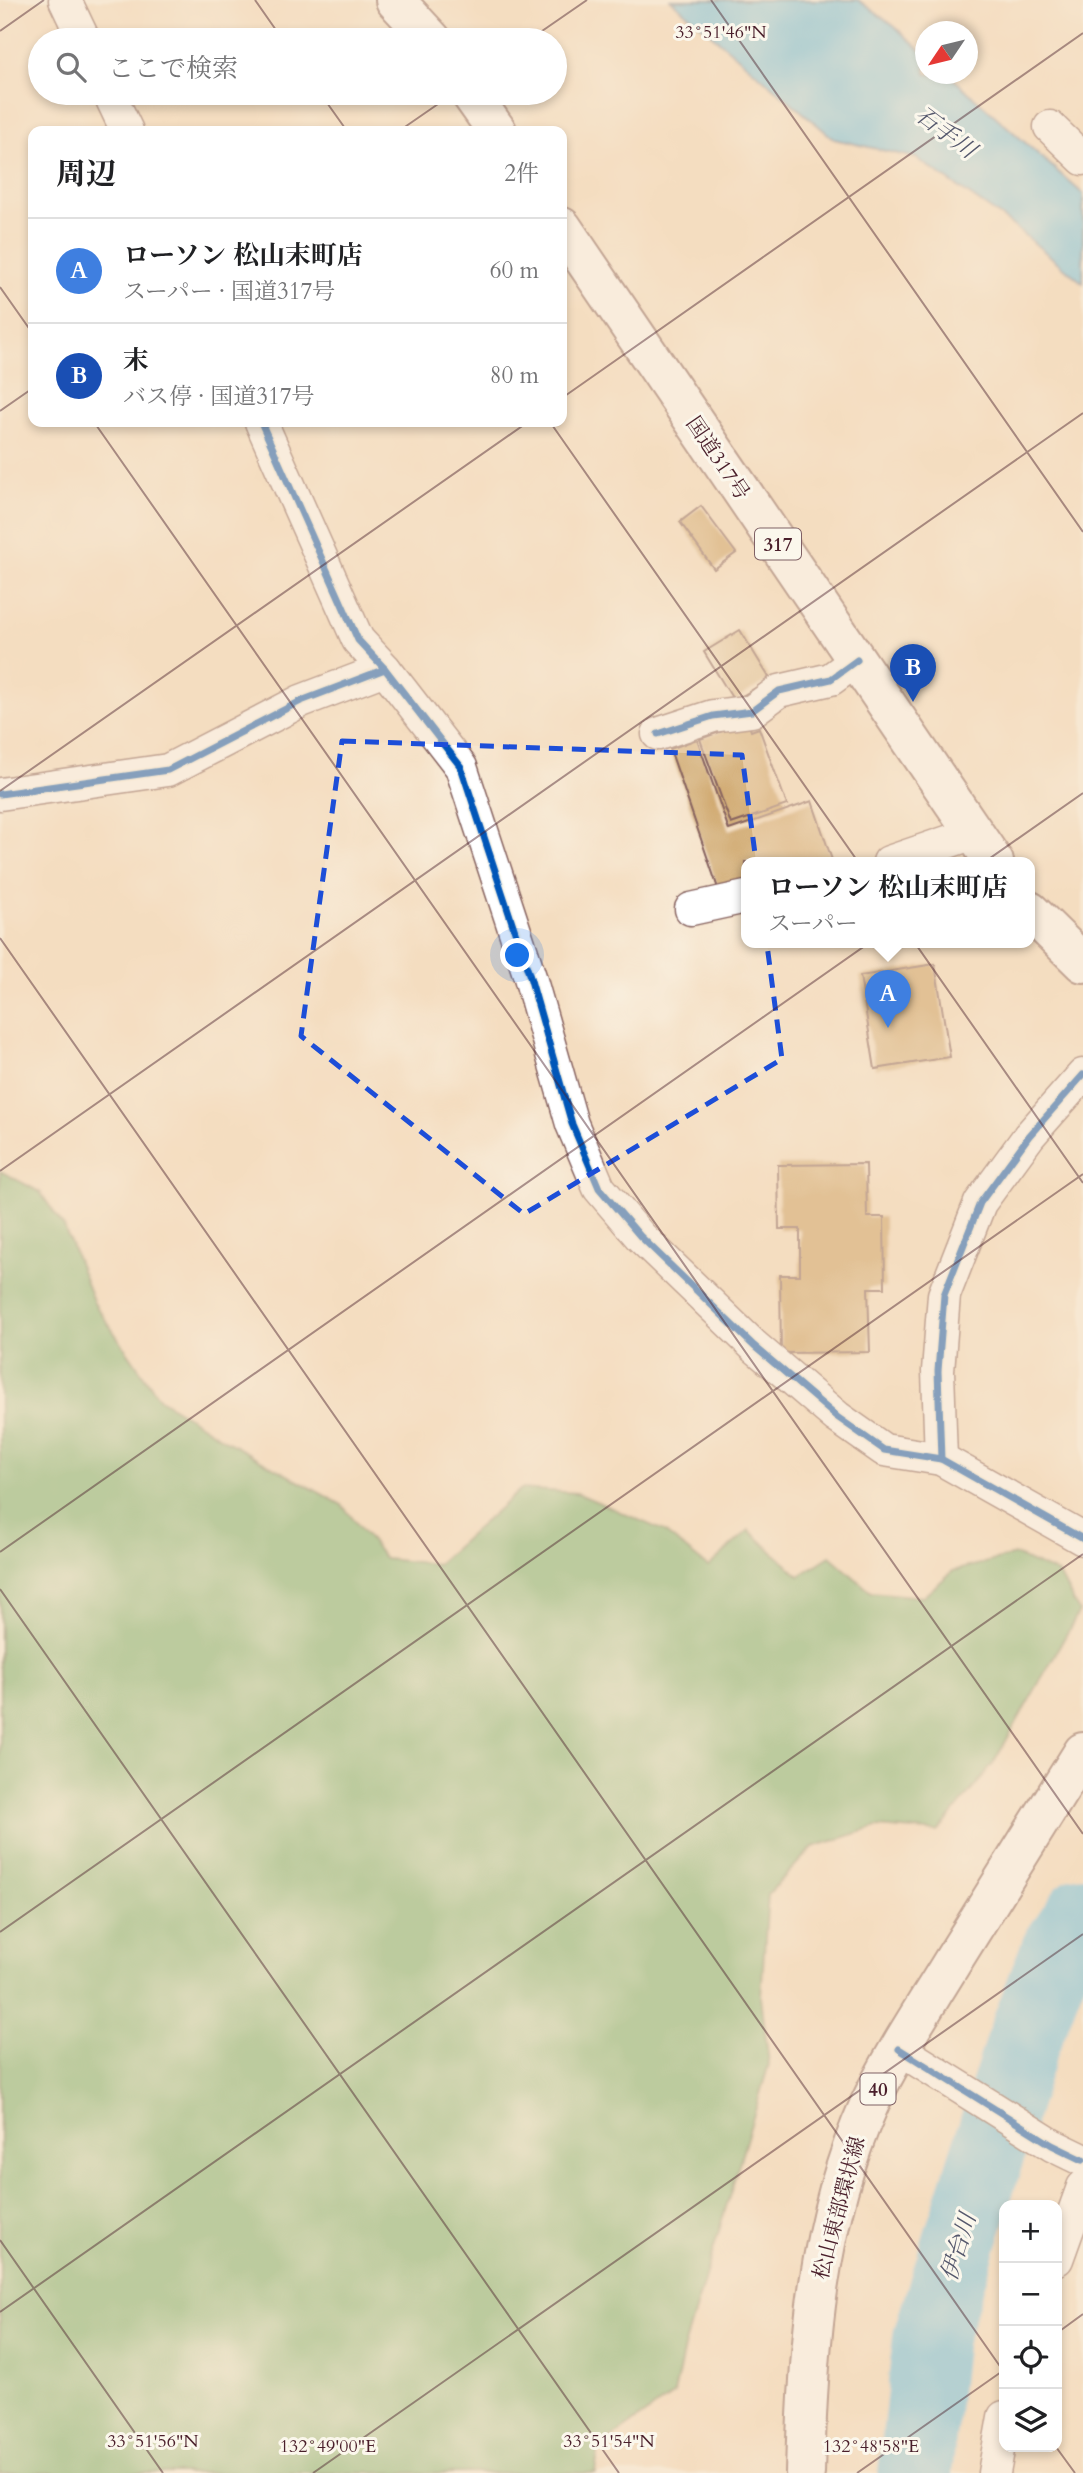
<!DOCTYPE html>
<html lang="ja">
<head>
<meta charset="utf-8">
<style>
	:root { --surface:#fff; --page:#f6f6f6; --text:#202124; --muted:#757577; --line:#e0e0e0; --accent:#d93025 }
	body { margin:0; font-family:Cardo,"Noto Serif JP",serif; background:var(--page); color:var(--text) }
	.controls { position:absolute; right:21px; bottom:21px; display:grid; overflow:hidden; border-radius:14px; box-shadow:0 4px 10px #0003 }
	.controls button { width:63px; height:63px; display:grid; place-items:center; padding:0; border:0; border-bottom:2px solid var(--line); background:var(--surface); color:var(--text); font:35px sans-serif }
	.compass { position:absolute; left:915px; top:21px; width:63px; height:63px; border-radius:50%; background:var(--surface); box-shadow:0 4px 10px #0003; rotate:235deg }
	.you { position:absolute; left:518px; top:956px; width:24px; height:24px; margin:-18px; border:5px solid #fff; border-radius:50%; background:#1a73e8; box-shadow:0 0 0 10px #1a73e833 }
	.badge { display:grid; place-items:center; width:46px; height:46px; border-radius:50%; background:var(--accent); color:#fff; font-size:23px; font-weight:700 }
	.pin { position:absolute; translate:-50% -58px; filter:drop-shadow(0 2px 4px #0008) }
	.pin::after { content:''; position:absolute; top:37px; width:24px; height:21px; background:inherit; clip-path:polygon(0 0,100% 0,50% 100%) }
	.popup { position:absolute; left:741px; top:857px; width:294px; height:91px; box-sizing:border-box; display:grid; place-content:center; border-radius:14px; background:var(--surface); filter:drop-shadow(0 2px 5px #0005); font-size:23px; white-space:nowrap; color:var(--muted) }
	.popup b { font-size:26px; color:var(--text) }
	.popup::after { content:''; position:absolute; left:50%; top:100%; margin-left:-14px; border:14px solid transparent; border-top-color:var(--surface) }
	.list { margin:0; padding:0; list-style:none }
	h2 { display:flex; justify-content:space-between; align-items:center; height:91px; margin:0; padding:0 28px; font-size:30px }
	h2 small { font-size:23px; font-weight:400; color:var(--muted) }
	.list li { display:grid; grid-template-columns:46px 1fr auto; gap:21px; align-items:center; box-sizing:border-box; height:105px; padding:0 28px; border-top:2px solid var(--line) }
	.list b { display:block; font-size:26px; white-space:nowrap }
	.list p { margin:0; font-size:23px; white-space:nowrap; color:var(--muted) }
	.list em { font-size:23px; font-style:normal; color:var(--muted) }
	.icon { flex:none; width:38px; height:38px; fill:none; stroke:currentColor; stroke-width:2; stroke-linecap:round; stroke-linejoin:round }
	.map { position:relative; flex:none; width:1083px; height:2473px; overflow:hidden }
	.search { position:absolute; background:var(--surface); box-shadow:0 4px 10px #0003; left:28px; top:28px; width:539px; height:77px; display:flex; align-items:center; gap:18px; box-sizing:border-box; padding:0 24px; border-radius:38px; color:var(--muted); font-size:26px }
	.panel { position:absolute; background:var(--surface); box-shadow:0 4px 10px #0003; left:28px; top:126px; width:539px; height:301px; border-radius:14px }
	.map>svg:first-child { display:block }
	.forest { fill:#78b574; stroke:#616a50; stroke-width:2 }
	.water { fill:#69c2e7; stroke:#5a7089; stroke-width:2 }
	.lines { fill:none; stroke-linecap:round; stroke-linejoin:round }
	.river { stroke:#69c2e7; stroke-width:74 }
	.building { fill:#cca164 }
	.street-casing { stroke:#86625f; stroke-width:35 }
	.primary-casing { stroke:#86625f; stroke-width:42 }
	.highway-casing { stroke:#86625f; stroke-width:42 }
	.street { stroke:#fff; stroke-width:32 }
	.primary { stroke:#fff; stroke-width:38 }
	.highway { stroke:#fff; stroke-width:38 }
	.cycleway-casing { stroke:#fbf7ec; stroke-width:11 }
	.cycleway { stroke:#0057b8; stroke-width:7 }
	.marked { fill:none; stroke:#1d4ed8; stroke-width:5; stroke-dasharray:14 9; stroke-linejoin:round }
	.ticks { fill:none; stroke:#4a1f2b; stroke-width:2; stroke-opacity:0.45 }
	.labels { text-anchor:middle; stroke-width:6; stroke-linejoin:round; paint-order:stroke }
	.shield { fill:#fbf7ec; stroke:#7f6065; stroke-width:2 }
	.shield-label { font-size:19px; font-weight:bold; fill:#4a1f2b }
	.street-label { font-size:21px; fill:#4a1f2b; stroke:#fbf7ec }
	.water-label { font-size:23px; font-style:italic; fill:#55586d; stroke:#fbf7ec }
	.ticks-label { font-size:18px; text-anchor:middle; fill:#4a1f2b; stroke:#fbf7ec; stroke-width:6; stroke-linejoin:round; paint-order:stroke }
</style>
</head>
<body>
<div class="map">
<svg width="1083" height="2473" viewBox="0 0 1083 2473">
	<rect width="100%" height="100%" fill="#fbf7ec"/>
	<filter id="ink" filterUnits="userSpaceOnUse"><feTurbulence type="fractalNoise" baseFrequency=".0143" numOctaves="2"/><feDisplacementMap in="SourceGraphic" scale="14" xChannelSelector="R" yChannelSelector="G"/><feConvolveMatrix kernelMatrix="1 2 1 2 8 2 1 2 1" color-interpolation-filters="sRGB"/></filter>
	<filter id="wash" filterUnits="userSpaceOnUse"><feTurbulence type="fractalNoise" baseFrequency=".00686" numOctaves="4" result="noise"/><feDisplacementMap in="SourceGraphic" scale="28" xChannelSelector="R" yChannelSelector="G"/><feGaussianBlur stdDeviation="1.57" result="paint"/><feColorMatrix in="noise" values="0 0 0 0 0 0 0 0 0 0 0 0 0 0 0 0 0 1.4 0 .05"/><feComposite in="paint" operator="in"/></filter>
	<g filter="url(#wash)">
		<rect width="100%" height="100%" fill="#f4ddc0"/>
		<polygon class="forest" points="0,1171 40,1192 64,1227 94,1303 160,1399 228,1442 342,1505 385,1559 437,1564 521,1489 577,1493 662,1530 708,1567 749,1530 799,1576 830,1556 871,1592 923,1597 953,1571 1015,1555 1059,1574 1079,1612 993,1764 938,1832 877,1827 813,1847 768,1894 761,1996 769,2064 685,2344 674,2394 599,2447 595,2473 0,2473"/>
		<polygon class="water" points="671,0 858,0 894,26 925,54 926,74 948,74 1083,194 1083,283 1007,221 916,158 834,139"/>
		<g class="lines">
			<polyline class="river" points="915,2473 930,2337 1021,2047 1058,1950 1083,1913"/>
		</g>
		<g id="blocks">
			<g class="building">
				<polygon points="701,506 736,553 714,569 680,522"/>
				<polygon points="740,630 770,679 734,701 704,652"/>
				<polygon points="748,722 751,731 759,728 787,805 731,824 700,739"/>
				<polygon points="697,739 729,830 812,801 832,860 746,862 746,889 721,897 670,749"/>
				<polygon points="935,964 950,1057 875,1069 860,976"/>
				<polygon points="866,1164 867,1217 884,1217 885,1288 868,1288 870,1352 781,1353 780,1275 800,1275 800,1229 779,1229 778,1165"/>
			</g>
		</g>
	</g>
	<g filter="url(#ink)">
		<use href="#blocks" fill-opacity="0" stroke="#86625f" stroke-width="2"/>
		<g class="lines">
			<g class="street-casing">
				<g id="street">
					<polyline points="65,0 84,40"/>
					<polyline points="109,93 127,131"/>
					<polyline points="1050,127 1083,159"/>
					<polyline points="261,422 358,640 385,669 461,767 530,977 572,1124 599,1188 640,1236 754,1346 837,1417 884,1450 941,1459 1083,1539"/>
					<polyline points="658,734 713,716 752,711 779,691 831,679 857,660"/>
					<polyline points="0,794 168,770 301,701 385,669"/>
					<polyline points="889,862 974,833"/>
					<polyline points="691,909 746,897"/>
					<polyline points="941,1459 938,1371 944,1295 980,1203 1029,1136 1083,1075"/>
					<polyline points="899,2049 1052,2145 1083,2160"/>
					<polyline points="1057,2259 1083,2187"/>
					<polyline points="994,2473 1004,2417"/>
				</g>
			</g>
			<g class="primary-casing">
				<path id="primary" d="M805,2473C808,2348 817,2221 869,2105C893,2054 925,2007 954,1959C997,1890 1040,1821 1083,1752"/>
			</g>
			<g class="highway-casing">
				<g id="highway">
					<polyline points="395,0 432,40"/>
					<polyline points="470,93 497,131"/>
					<polyline points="562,227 994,862"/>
					<polyline points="1030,911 1083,963"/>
				</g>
			</g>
			<use href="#street" class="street"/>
			<use href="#primary" class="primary"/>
			<use href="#highway" class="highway"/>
			<g class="cycleway-casing">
				<g id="cycleway">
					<polyline points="261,422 358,640 385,669 461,767 530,977 572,1124 599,1188 640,1236 754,1346 837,1417 884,1450 941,1459 1083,1539"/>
					<polyline points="658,734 713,716 752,711 779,691 831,679 857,660"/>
					<polyline points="0,794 168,770 301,701 385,669"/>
					<polyline points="941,1459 938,1371 944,1295 980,1203 1029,1136 1083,1075"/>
					<polyline points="899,2049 1052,2145 1083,2160"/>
				</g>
			</g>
			<use href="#cycleway" class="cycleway"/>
		</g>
	</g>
	<path d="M0 0H1083V2473H0ZM342,741L742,755L782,1059L524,1214L301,1036Z" fill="#f4ddc0" fill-opacity=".55" fill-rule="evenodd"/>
	<path class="marked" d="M342,741L742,755L782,1059L524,1214L301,1036Z"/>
	<path class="ticks" d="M255,0L283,40M711,0L1083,532M0,31L44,0M529,40L587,0M320,93L347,131M399,131L454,93M0,287L33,334M562,398L1083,33M0,411L33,388M94,422L1083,1834M550,422L1083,1183M0,791L528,422M0,938L1004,2372M0,1171L1083,413M0,1552L1083,793M0,1589L619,2473M0,1932L1083,1174M0,2240L163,2473M0,2312L1083,1554M1057,2333L1083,2314M1056,2447L1075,2473M313,2473L1083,1934M857,2473L1004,2370"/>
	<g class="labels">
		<g class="shield">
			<rect x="755" y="528.5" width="46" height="31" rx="5"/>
			<rect x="860.5" y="2073.5" width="35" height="31" rx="5"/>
		</g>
		<g class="shield-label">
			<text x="778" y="551">317</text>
			<text x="878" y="2096">40</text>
		</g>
		<g class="street-label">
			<text transform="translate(718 458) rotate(56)" y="7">国道317号</text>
			<text transform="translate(839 2208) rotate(-75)" y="7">松山東部環状線</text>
		</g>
		<g class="water-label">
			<text transform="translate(946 132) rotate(37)" y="8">石手川</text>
			<text transform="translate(958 2247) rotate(-73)" y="8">伊台川</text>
		</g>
	</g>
	<g class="ticks-label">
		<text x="721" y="38">33°51'46"N</text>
		<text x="153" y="2447">33°51'56"N</text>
		<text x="609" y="2447">33°51'54"N</text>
		<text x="328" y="2452">132°49'00"E</text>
		<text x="871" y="2452">132°48'58"E</text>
	</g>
</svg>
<div class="controls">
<button>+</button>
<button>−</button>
<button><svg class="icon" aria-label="locate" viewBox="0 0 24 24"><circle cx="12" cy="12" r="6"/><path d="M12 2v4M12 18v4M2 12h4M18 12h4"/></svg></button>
<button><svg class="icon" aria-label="layers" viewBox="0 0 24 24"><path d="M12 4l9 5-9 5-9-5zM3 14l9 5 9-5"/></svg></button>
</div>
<svg class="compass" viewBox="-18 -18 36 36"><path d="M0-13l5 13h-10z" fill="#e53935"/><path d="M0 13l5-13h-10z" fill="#757577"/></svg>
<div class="you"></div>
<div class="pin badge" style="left:888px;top:1028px;background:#3f7fe0">A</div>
<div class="popup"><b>ローソン 松山末町店</b>スーパー</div>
<div class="pin badge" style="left:913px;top:702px;background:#1a4fb4">B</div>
<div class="search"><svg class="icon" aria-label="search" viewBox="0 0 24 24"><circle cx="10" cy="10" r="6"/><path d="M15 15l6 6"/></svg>ここで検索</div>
<section class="panel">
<h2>周辺<small>2件</small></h2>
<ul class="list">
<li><span class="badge" style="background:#3f7fe0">A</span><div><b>ローソン 松山末町店</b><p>スーパー · 国道317号</p></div><em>60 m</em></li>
<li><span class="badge" style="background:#1a4fb4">B</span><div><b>末</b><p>バス停 · 国道317号</p></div><em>80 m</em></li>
</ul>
</section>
</div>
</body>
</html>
